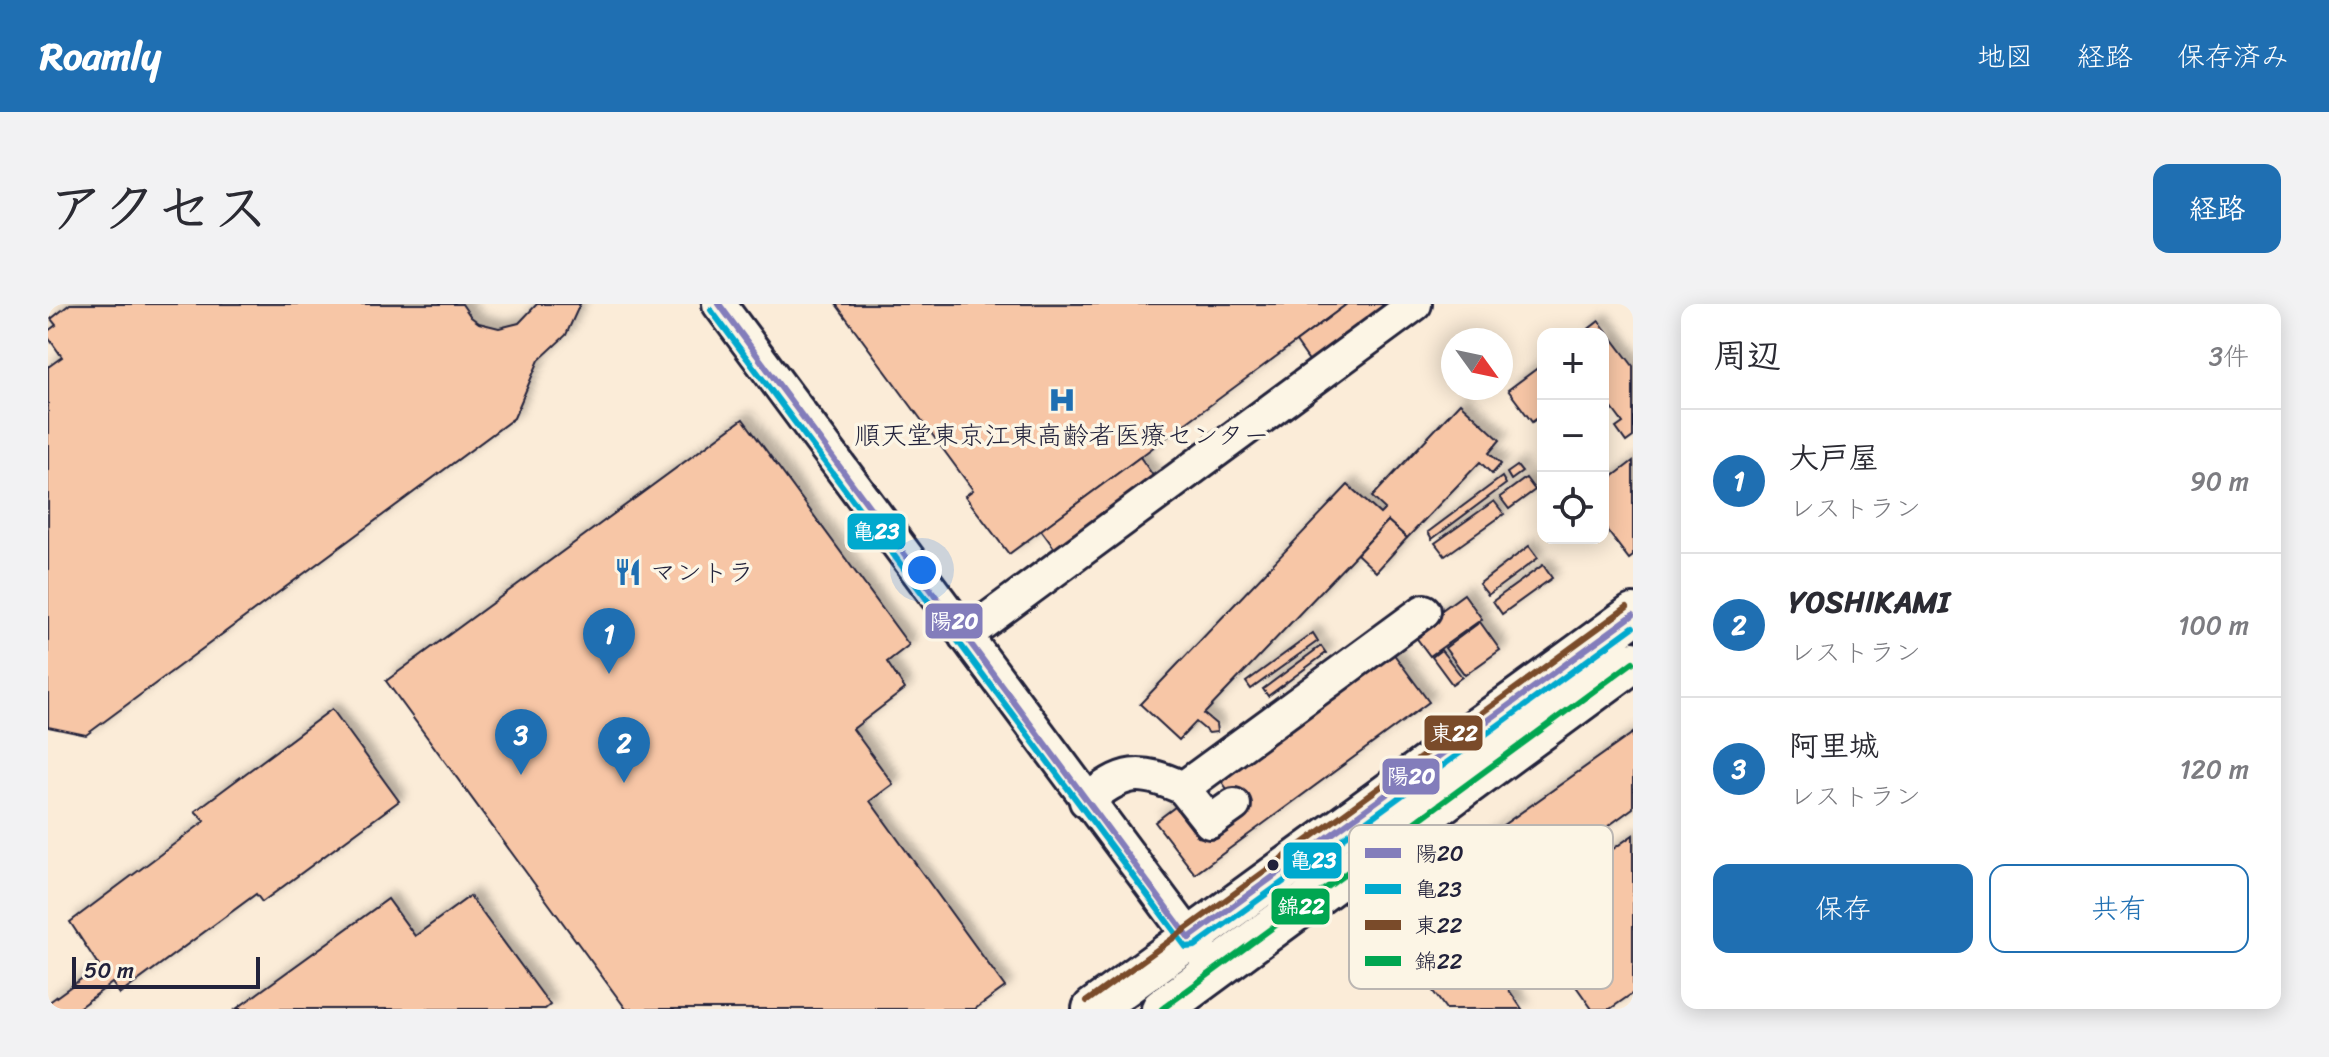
<!DOCTYPE html>
<html lang="ja">
<head>
<meta charset="utf-8">
<style>
	:root { --surface:#fff; --page:#f2f2f3; --text:#2b2b33; --muted:#7c7c81; --line:#e1e1e2; --accent:#1f6fb2 }
	body { margin:0; font-family:Sriracha,"Klee One",sans-serif; background:var(--page); color:var(--text) }
	.controls { position:absolute; right:24px; top:24px; display:grid; overflow:hidden; border-radius:16px; box-shadow:0 4px 20px #0003 }
	.controls button { width:72px; height:72px; display:grid; place-items:center; padding:0; border:0; border-bottom:2px solid var(--line); background:var(--surface); color:var(--text); font:40px sans-serif }
	.compass { position:absolute; left:1393px; top:24px; width:72px; height:72px; border-radius:50%; background:var(--surface); box-shadow:0 4px 20px #0003; rotate:123deg }
	.scale { position:absolute; left:24px; bottom:20px; width:188px; box-sizing:border-box; padding-left:8px; border:4px solid #22223b; border-top:0; font-size:22px; line-height:28px; white-space:nowrap; color:#22223b; -webkit-text-stroke:6px #fcf5e5; paint-order:stroke }
	.you { position:absolute; left:874px; top:266px; width:28px; height:28px; margin:-20px; border:6px solid #fff; border-radius:50%; background:#1a73e8; box-shadow:0 0 0 12px #1a73e833 }
	.badge { display:grid; place-items:center; width:52px; height:52px; border-radius:50%; background:var(--accent); color:#fff; font-size:26px; font-weight:700 }
	.pin { position:absolute; translate:-50% -66px; filter:drop-shadow(0 2px 4px #0008) }
	.pin::after { content:''; position:absolute; top:42px; width:28px; height:24px; background:inherit; clip-path:polygon(0 0,100% 0,50% 100%) }
	.list { margin:0; padding:0; list-style:none }
	h2 { display:flex; justify-content:space-between; align-items:center; height:104px; margin:0; padding:0 32px; font-size:34px }
	h2 small { font-size:26px; font-weight:400; color:var(--muted) }
	.list li { display:grid; grid-template-columns:52px 1fr auto; gap:24px; align-items:center; box-sizing:border-box; height:144px; padding:0 32px; border-top:2px solid var(--line) }
	.list b { display:block; font-size:30px; white-space:nowrap }
	.list p { margin:0; font-size:26px; white-space:nowrap; color:var(--muted) }
	.list em { font-size:26px; font-style:normal; color:var(--muted) }
	.actions { display:flex; gap:16px; padding:24px 32px }
	.actions a { flex:1; padding:18px 0; border:2px solid var(--accent); border-radius:16px; text-align:center; font-size:28px; color:var(--accent) }
	.actions .main { background:var(--accent); color:#fff }
	.icon { flex:none; width:44px; height:44px; fill:none; stroke:currentColor; stroke-width:2; stroke-linecap:round; stroke-linejoin:round }
	.map { position:relative; flex:none; width:1585px; height:705px; overflow:hidden; border-radius:16px }
	header { display:flex; align-items:center; gap:48px; box-sizing:border-box; height:112px; padding:0 40px; background:var(--accent); color:#fff }
	header strong { font-size:38px }
	nav { display:flex; gap:44px; margin-inline-start:auto; font-size:28px }
	.intro { display:flex; align-items:center; justify-content:space-between; box-sizing:border-box; height:192px; padding:0 48px }
	h1 { margin:0; font-size:56px }
	.button { padding:20px 36px; border-radius:16px; background:var(--accent); color:#fff; font-size:28px; font-weight:700 }
	main { display:flex; gap:48px; padding:0 48px }
	aside { flex:1; background:var(--surface); border-radius:16px; box-shadow:0 4px 20px #0003 }
	.map>svg:first-child { display:block }
	.building { fill:#f7c6a6; stroke:#22223b; stroke-width:2; filter:url(#shadow) }
	.lines { fill:none; stroke-linecap:round; stroke-linejoin:round }
	.minor-casing { stroke:#22223b; stroke-width:38 }
	.major-casing { stroke:#22223b; stroke-width:46 }
	.minor { stroke:#fcf5e5; stroke-width:32 }
	.major { stroke:#fcf5e5; stroke-width:40 }
	.bus-1-casing { stroke:#fcf5e5; stroke-width:12 }
	.bus-2-casing { stroke:#fcf5e5; stroke-width:12 }
	.bus-3-casing { stroke:#fcf5e5; stroke-width:12 }
	.bus-4-casing { stroke:#fcf5e5; stroke-width:12 }
	.bus-1 { stroke:#837dbb; stroke-width:6 }
	.bus-2 { stroke:#00a9ce; stroke-width:6 }
	.bus-3 { stroke:#7a4b2a; stroke-width:6 }
	.bus-4 { stroke:#00a651; stroke-width:6 }
	.bus-dot { fill:#22223b; stroke:#fcf5e5; stroke-width:3 }
	.labels { text-anchor:middle; stroke-width:7; stroke-linejoin:round; paint-order:stroke }
	.poi-label { font-size:26px; fill:#22223b; stroke:#fcf5e5 }
	.key { fill:#fcf5e5; stroke:#bbb6b2; stroke-width:2 }
	.key-label { font-size:22px; fill:#22223b }
	.line-badge { stroke:#fcf5e5; stroke-width:3 }
	.badge-label { font-size:22px; text-anchor:middle; font-weight:bold; fill:#fff }
</style>
</head>
<body>
<header>
<strong>Roamly</strong>
<nav><a>地図</a><a>経路</a><a>保存済み</a></nav>
</header>
<div class="intro"><h1>アクセス</h1><a class="button">経路</a></div>
<main>
<div class="map">
<svg width="1585" height="705" viewBox="0 0 1585 705">
	<defs>
		<filter id="shadow"><feDropShadow dx="7" dy="-7" stdDeviation="4" flood-color="#0004"/></filter>
	</defs>
	<rect width="100%" height="100%" fill="#fbecd8"/>
	<filter id="ink" filterUnits="userSpaceOnUse"><feTurbulence type="fractalNoise" baseFrequency=".0125" numOctaves="2"/><feDisplacementMap in="SourceGraphic" scale="16" xChannelSelector="R" yChannelSelector="G"/><feConvolveMatrix kernelMatrix="1 2 1 2 8 2 1 2 1" color-interpolation-filters="sRGB"/></filter>
	<g filter="url(#ink)">
		<g class="building">
			<polygon points="22,0 414,0 423,13 431,19 451,24 471,19 489,0 532,0 518,31 491,56 466,114 38,431 0,423 0,63 14,53 0,33 0,27 8,21 3,15"/>
			<polygon points="788,0 1299,0 961,250 917,192 925,186"/>
			<polygon points="1299,0 1342,0 1262,58 1248,38"/>
			<polygon points="1551,17 1585,62 1585,133 1578,138 1568,124 1575,119 1555,92 1555,30 1534,30"/>
			<polygon points="1495,60 1495,110 1484,118 1460,86"/>
			<polygon points="1412,99 1452,136 1441,149 1453,160 1444,170 1432,158 1359,234 1340,217 1156,410 1168,420 1169,428 1161,429 1148,418 1131,436 1092,400 1300,181 1332,210 1337,205 1324,193"/>
			<polygon points="695,115 861,341 839,358 857,385 805,425 845,480 822,497 957,683 927,705 578,705 338,377"/>
			<polygon points="1092,153 1106,173 1007,245 993,226"/>
			<polygon points="1585,157 1585,252 1581,255 1555,221 1555,180"/>
			<polygon points="1469,162 1474,168 1463,176 1459,169"/>
			<polygon points="1454,173 1458,180 1384,235 1380,228"/>
			<polygon points="1478,174 1487,186 1461,205 1452,193"/>
			<polygon points="1446,197 1456,210 1397,252 1387,239"/>
			<polygon points="1340,217 1359,234 1328,268 1309,250"/>
			<polygon points="1481,242 1490,254 1440,291 1431,280"/>
			<polygon points="1495,261 1504,274 1454,310 1445,297"/>
			<polygon points="1416,290 1434,315 1382,352 1364,328"/>
			<polygon points="1432,318 1452,346 1417,371 1397,344"/>
			<polygon points="1265,329 1270,337 1203,385 1198,378"/>
			<polygon points="1273,342 1278,349 1220,392 1215,385"/>
			<polygon points="1393,346 1414,373 1404,380 1384,353"/>
			<polygon points="1345,349 1381,398 1147,570 1107,518 1127,503 1150,533 1161,535 1196,508 1174,478 1174,475"/>
			<polygon points="284,405 351,497 214,598 208,590 72,690 64,679 29,705 0,705 0,699 51,662 22,618 157,517 147,507"/>
			<polygon points="1585,429 1585,504 1545,533 1553,545 1544,551 1536,540 1525,548 1534,561 1526,567 1517,554 1415,623 1448,668 1460,660 1465,668 1454,676 1474,705 1398,705 1376,675 1404,655 1393,640 1352,670 1316,620"/>
			<polygon points="1585,531 1585,689 1562,705 1544,705 1505,650 1496,655 1476,626 1484,620 1476,608"/>
			<polygon points="422,592 502,701 497,705 188,705 340,595 367,632"/>
		</g>
		<g class="lines">
			<g class="minor-casing">
				<g id="minor">
					<polyline points="671,0 1156,652"/>
					<polyline points="917,332 1367,0"/>
					<polyline points="1135,484 1162,518 1186,501"/>
					<path d="M1038,497C1076,466 1091,464 1135,484L1376,307"/>
				</g>
			</g>
			<g class="major-casing">
				<g id="major">
					<polyline points="1045,705 1585,311"/>
					<polyline points="1114,705 1585,358"/>
				</g>
			</g>
			<use href="#minor" class="minor"/>
			<use href="#major" class="major"/>
			<g class="bus-1-casing">
				<g id="bus-1">
					<polyline points="671,0 1141,634"/>
					<polyline points="1141,634 1585,311"/>
				</g>
			</g>
			<g class="bus-2-casing">
				<polyline id="bus-2" points="663,6 1138,643 1147,642 1585,323"/>
			</g>
			<g class="bus-3-casing">
				<polyline id="bus-3" points="1039,697 1579,303"/>
			</g>
			<g class="bus-4-casing">
				<polyline id="bus-4" points="1114,705 1585,358"/>
			</g>
			<use href="#bus-1" class="bus-1"/>
			<use href="#bus-2" class="bus-2"/>
			<use href="#bus-3" class="bus-3"/>
			<use href="#bus-4" class="bus-4"/>
		</g>
	</g>
	<defs>
		<g id="hospital-bare" transform="scale(2.16)"><path d="M-5-5h3v3.5h4V-5h3V5h-3V1.5h-4V5h-3Z" fill="#1f6fb2" stroke="#fcf5e5" stroke-width="2.5" paint-order="stroke"/></g>
		<g id="restaurant-bare" transform="scale(2.16)"><path d="M-5-6h1v4h1v-4h1v4h1v-4h1v5L-1.5 .5V6h-2V.5L-5-1ZM5-6V6H3V1.5H1.5Q1.5-4 5-6Z" fill="#1f6fb2" stroke="#fcf5e5" stroke-width="2.5" paint-order="stroke"/></g>
	</defs>
	<g fill-rule="evenodd">
		<use href="#hospital-bare" x="1014" y="96"/>
		<use href="#restaurant-bare" x="580" y="268"/>
	</g>
	<circle class="bus-dot" cx="1225" cy="561" r="7"/>
	<g class="labels">
		<g class="poi-label">
			<text x="1014" y="140">順天堂東京江東高齢者医療センター</text>
			<text x="602" y="277" text-anchor="start">マントラ</text>
		</g>
	</g>
	<rect x="1301" y="521" width="264" height="164" rx="12" class="key"/>
	<rect x="1317" y="544" width="36" height="10" fill="#837dbb"/>
	<rect x="1317" y="580" width="36" height="10" fill="#00a9ce"/>
	<rect x="1317" y="616" width="36" height="10" fill="#7a4b2a"/>
	<rect x="1317" y="652" width="36" height="10" fill="#00a651"/>
	<g class="key-label">
		<text x="1367" y="557">陽20</text>
		<text x="1367" y="593">亀23</text>
		<text x="1367" y="629">東22</text>
		<text x="1367" y="665">錦22</text>
	</g>
	<g class="line-badge">
		<rect x="798" y="208" width="61" height="39" rx="8" fill="#00a9ce"/>
		<rect x="876" y="298" width="60" height="38" rx="8" fill="#837dbb"/>
		<rect x="1375" y="410" width="61" height="38" rx="8" fill="#7a4b2a"/>
		<rect x="1333" y="453" width="60" height="39" rx="8" fill="#837dbb"/>
		<rect x="1234" y="537" width="61" height="39" rx="8" fill="#00a9ce"/>
		<rect x="1222" y="583" width="61" height="39" rx="8" fill="#00a651"/>
	</g>
	<g class="badge-label">
		<text x="828" y="235">亀23</text>
		<text x="906" y="325">陽20</text>
		<text x="1406" y="437">東22</text>
		<text x="1363" y="480">陽20</text>
		<text x="1265" y="564">亀23</text>
		<text x="1253" y="610">錦22</text>
	</g>
</svg>
<div class="controls">
<button>+</button>
<button>−</button>
<button><svg class="icon" aria-label="locate" viewBox="0 0 24 24"><circle cx="12" cy="12" r="6"/><path d="M12 2v4M12 18v4M2 12h4M18 12h4"/></svg></button>
</div>
<svg class="compass" viewBox="-18 -18 36 36"><path d="M0-13l5 13h-10z" fill="#e53935"/><path d="M0 13l5-13h-10z" fill="#7c7c81"/></svg>
<div class="scale">50 m</div>
<div class="you"></div>
<div class="pin badge" style="left:561px;top:370px">1</div>
<div class="pin badge" style="left:576px;top:479px">2</div>
<div class="pin badge" style="left:473px;top:471px">3</div>
</div>
<aside>
<h2>周辺<small>3件</small></h2>
<ul class="list">
<li><span class="badge">1</span><div><b>大戸屋</b><p>レストラン</p></div><em>90 m</em></li>
<li><span class="badge">2</span><div><b>YOSHIKAMI</b><p>レストラン</p></div><em>100 m</em></li>
<li><span class="badge">3</span><div><b>阿里城</b><p>レストラン</p></div><em>120 m</em></li>
</ul>
<div class="actions"><a class="main">保存</a><a>共有</a></div>
</aside>
</main>
</body>
</html>
